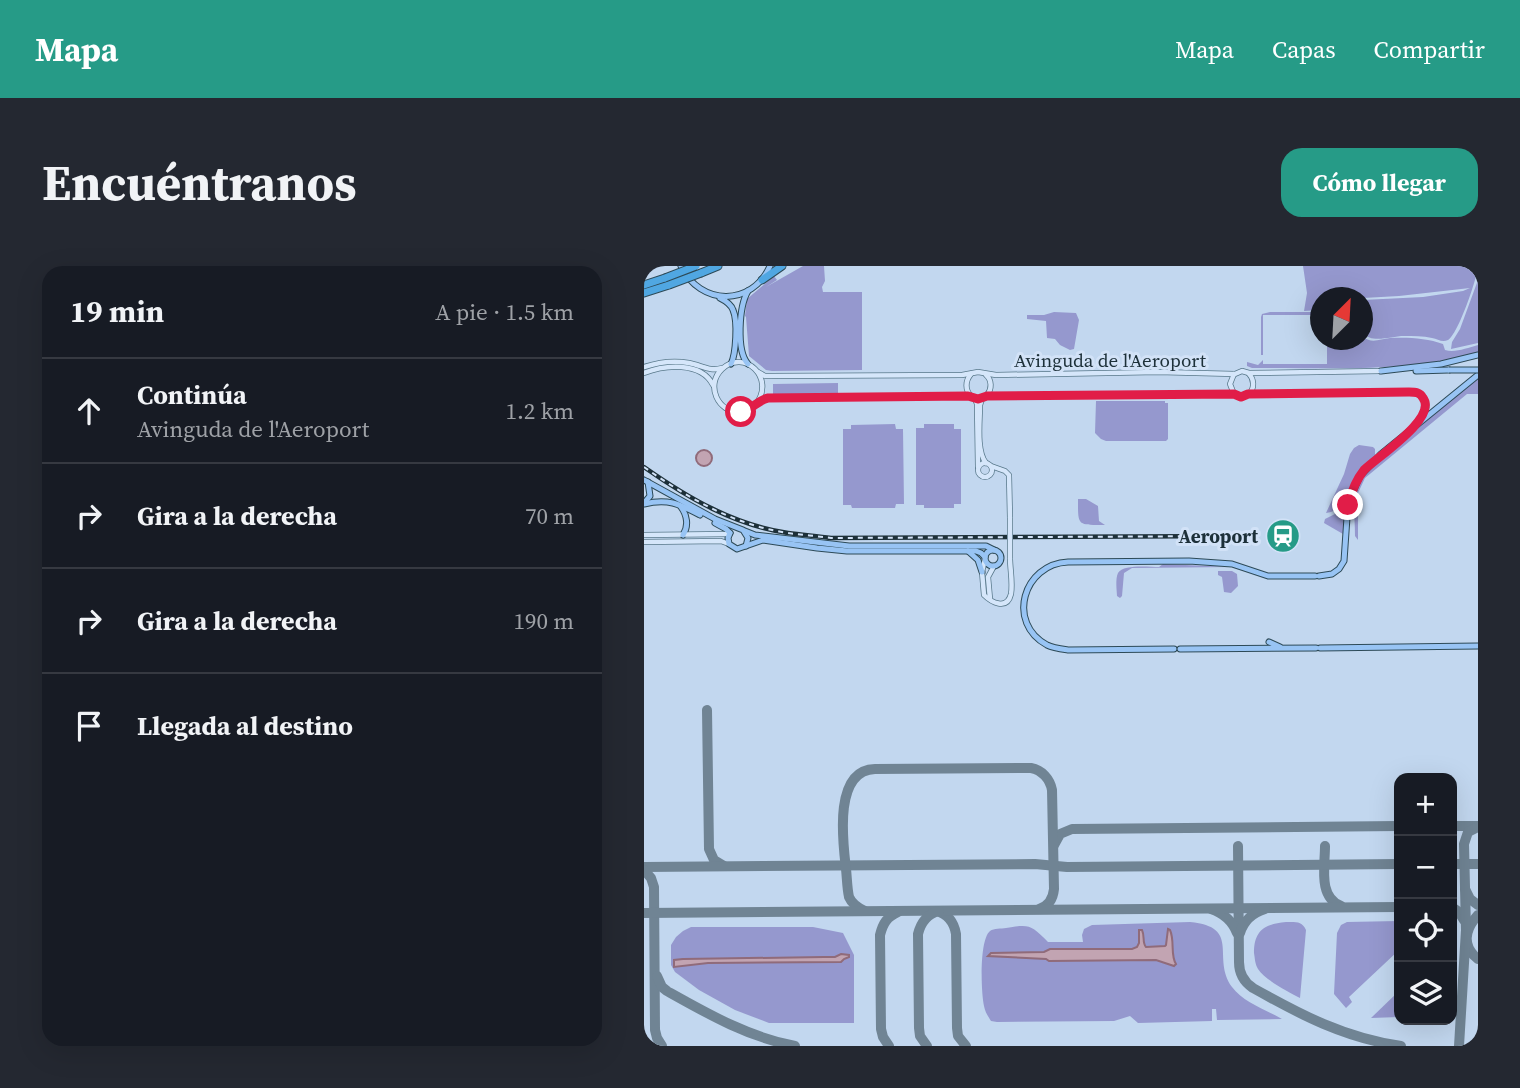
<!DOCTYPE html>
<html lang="es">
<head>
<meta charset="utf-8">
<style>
	:root { --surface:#171b24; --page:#242831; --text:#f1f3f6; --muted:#9ea1a6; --line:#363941; --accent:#269b87 }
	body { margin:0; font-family:"Source Serif 4",serif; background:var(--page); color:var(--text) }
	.controls { position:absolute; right:21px; bottom:21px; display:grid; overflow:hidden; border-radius:14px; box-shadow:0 7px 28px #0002 }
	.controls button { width:63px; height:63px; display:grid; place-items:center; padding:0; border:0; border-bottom:2px solid var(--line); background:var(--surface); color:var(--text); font:35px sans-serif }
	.compass { position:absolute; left:666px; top:21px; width:63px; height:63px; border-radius:50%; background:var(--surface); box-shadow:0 7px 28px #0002; rotate:24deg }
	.stop { position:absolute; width:21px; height:21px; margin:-16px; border:5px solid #e11d48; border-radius:50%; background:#fff }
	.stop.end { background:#e11d48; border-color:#fff; box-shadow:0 2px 7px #0008 }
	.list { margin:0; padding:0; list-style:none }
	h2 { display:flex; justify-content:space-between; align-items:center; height:91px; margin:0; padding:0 28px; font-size:30px }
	h2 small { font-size:23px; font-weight:400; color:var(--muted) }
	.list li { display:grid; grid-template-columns:46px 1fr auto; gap:21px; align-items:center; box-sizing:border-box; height:105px; padding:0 28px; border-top:2px solid var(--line) }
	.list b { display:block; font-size:26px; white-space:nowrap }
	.list p { margin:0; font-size:23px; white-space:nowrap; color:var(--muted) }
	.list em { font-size:23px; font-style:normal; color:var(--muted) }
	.icon { flex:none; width:38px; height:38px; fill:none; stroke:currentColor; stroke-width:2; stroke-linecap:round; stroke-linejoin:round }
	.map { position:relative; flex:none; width:834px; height:780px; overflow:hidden; border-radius:21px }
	header { display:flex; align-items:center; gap:42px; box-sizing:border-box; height:98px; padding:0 35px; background:var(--accent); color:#fff }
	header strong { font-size:33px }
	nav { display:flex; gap:38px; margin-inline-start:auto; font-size:24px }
	.intro { display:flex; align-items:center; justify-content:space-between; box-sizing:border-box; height:168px; padding:0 42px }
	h1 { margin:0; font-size:49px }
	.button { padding:18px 32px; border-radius:21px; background:var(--accent); color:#fff; font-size:24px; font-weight:700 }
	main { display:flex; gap:42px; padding:0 42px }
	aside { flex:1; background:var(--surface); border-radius:21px; box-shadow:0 7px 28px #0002 }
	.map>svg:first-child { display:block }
	.green { fill:#9598ce }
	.water { fill:#c2a4b2; stroke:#906b7a; stroke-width:2 }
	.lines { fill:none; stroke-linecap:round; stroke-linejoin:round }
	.taxiway { stroke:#708494; stroke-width:10 }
	.minor-casing { stroke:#58788a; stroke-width:6 }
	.major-casing { stroke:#2d4a57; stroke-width:7 }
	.highway-casing { stroke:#2d4a57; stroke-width:9 }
	.minor { stroke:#d5e6fa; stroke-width:4.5 }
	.major { stroke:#98c4f4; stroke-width:5 }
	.highway { stroke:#50a7e2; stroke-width:7 }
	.rail-casing { stroke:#1d3039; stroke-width:4.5 }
	.rail { stroke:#d2e2f7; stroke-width:2; stroke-dasharray:5; stroke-linecap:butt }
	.minor-bridge-casing { stroke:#58788a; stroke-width:6; stroke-linecap:butt }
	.major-bridge-casing { stroke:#2d4a57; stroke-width:7; stroke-linecap:butt }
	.highway-bridge-casing { stroke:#2d4a57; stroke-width:9; stroke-linecap:butt }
	.minor-bridge { stroke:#d5e6fa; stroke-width:4.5 }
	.major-bridge { stroke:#98c4f4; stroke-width:5 }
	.highway-bridge { stroke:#50a7e2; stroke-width:7 }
	.route { stroke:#e11d48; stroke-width:9 }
	.labels { text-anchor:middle; stroke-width:6; stroke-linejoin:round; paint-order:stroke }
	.street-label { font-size:19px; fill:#1d3039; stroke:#d2e2f7 }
	.poi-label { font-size:19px; font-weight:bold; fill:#1d3039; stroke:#d2e2f7; text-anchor:end }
</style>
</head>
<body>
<header>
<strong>Mapa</strong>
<nav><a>Mapa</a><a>Capas</a><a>Compartir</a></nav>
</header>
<div class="intro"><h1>Encuéntranos</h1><a class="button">Cómo llegar</a></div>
<main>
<aside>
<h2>19 min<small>A pie · 1.5 km</small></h2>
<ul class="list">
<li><svg class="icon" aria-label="ahead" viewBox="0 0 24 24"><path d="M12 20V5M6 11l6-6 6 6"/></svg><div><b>Continúa</b><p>Avinguda de l'Aeroport</p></div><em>1.2 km</em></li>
<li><svg class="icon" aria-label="right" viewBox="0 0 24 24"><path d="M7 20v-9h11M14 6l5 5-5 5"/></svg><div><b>Gira a la derecha</b></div><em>70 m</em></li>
<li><svg class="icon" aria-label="right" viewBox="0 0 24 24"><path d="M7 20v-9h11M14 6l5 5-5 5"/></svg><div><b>Gira a la derecha</b></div><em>190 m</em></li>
<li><svg class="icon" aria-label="arrive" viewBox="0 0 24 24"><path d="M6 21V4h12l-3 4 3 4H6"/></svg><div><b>Llegada al destino</b></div></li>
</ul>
</aside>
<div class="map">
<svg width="834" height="780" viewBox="0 0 834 780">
	<rect width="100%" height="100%" fill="#c2d7ef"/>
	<g class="green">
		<polygon points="159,0 180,0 181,15 178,21 179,26 218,26 218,104 128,105 122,104 105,90 102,51 101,50 103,33 130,10 133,14 122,21"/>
		<path d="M659,0H834C834,10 814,69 804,74C798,77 794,73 788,72C779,70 769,70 760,70C747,70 728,78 719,67V34L779,31L819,25L826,22L755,30L719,32H676V44L660,45L663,27Z"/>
		<polygon points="834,14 834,77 807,83 808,76 816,63"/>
		<polygon points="410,46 432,47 435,54 430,83 426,84 416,79 411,73 403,72 402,55 383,53 383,49 400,49"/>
		<polygon points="626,46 676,46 676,49 619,49 619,89 617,89 617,51 618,48"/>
		<path d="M719,71C728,78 736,73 746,72C763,71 783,72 799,78L801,84C811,87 823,82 834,79V86C764,108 681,101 608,102L603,100V96L614,99L619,94V98H683V74H718Z"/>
		<path d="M834,112V128H823L721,212L714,227V274L711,270C711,234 703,227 731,198Z"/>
		<polygon points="194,117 194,129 129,129 129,118"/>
		<polygon points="452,135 521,135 521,137 524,137 524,173 522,175 462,175 457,173 451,167"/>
		<polygon points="251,158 252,163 259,163 260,238 252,238 251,242 208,242 207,239 199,239 199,163 207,163 207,159"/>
		<polygon points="280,158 310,158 310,163 317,163 317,238 310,238 310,242 280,242 280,239 272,239 272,162 280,162"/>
		<path d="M715,179L729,181L731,183V189C725,196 717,202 712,210C701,226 706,243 682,247L700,208L706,188L710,182Z"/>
		<path d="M434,233H442L454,240L455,255L461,259C433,259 434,260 434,233Z"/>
		<polygon points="697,245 700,246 700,267 699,268 680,257 681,253"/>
		<path d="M519,298L586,301H587L488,302L480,307L478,330L476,332L473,330C473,326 471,313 474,307C479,298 505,301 515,301Z"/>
		<polygon points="574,305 588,305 593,308 594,320 587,327 580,326 578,311 574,309"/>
		<polygon points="755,655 755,684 705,731 708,736 702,742 690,728 693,667 697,659 703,656"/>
		<path d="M546,656C598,661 567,692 588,721C599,736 622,744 638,753L573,754L572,743H568V755L494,757L486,750L470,755L353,756L347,755C344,750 341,746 340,740C337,727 335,674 346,665C350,662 357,663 362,662C386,658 387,659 404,676H439L438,669L440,663L448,659Z"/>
		<path d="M642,656C652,656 658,655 662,664L656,732C645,726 621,714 614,703C611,698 611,693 610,687C610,664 621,658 642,656Z"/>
		<polygon points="47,661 169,661 199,667 210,689 210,757 125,757 91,744 55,724 31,706 27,699 27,679 32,671 39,665"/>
		<polygon points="755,725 755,751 727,752"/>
	</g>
	<g class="water">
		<circle cx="60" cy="192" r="8"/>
		<path d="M524,663L526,664C531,675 526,689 532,698L530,700L512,694L405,695L402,693L344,690L347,687L400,686L406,683H488L493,681L495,677V664H498C501,670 498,677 502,681L521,680L522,679Z"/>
		<polygon points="197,688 205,689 205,691 200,693 197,696 64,697 30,701 30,694 39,693 180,691 191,691"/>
	</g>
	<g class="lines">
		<g class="taxiway">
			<polyline points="63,444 65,583 70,594 80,600"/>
			<polyline points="808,560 834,560"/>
			<polyline points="410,579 416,568 428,563 755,560"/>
			<path d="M594,580L595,696C595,707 600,716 609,722C657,749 701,772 757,780"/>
			<path d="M681,580C681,601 674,631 697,640"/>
			<polyline points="808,598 834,598"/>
			<polyline points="0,601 391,598 423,601 755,598"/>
			<polyline points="0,604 7,612 10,621 11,764 13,772 18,780"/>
			<polyline points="821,623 826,633 834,639"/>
			<polyline points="808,641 815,646 820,654"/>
			<path d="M567,643C579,647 588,654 593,667"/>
			<path d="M221,645C214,642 208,638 205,631C203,622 203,612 202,603C199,577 189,504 231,503L387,502C398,504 406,513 408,524L410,623C409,633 405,640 395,643"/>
			<path d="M292,645C304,648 310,656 312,668L313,762L314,770L322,780"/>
			<polyline points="0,647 755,641"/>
			<path d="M834,649C821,663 817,680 834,693"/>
			<path d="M596,667C600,654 608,647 621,643"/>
			<path d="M13,710L18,721L23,725C64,748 104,771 151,780"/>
			<path d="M245,780L239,771L237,763L236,669C239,657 243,651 254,646"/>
			<path d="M283,780L276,770L275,762L274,668C277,656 283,648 295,645"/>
			<polyline points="815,780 822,664 820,578 824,566 834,561"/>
		</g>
		<g class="minor-casing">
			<g id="minor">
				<path d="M0,101C15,96 29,94 45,97C57,99 66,106 78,102"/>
				<polyline points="114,106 121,110 127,110 318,109 334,106 352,109 514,106 591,108 598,105 605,107 737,105"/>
				<path d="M0,107C20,99 57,95 69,119"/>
				<path d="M327,108C321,115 321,124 327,130"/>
				<path d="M342,109C348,114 348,123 343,129"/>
				<polyline points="590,128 586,118 590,108"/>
				<path d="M605,128C611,122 610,113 605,108"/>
				<polyline points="331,133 333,138 334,201"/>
				<path d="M338,133L336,139C336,154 332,185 342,197"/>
				<path d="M112,138C132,112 100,82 78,103C61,119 74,147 96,146C108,145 114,135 124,132L324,130L334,133L343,130L590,128L597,131L604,128L769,126L775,128"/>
				<circle cx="341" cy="204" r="7"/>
				<polyline points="347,200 361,205 365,209 366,252"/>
				<polyline points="0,269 85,268"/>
				<polyline points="0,276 77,275 85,278"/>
				<path d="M341,293L338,306L340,329C347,336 363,345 367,328C369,317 366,303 366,292"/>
				<polyline points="346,333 344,311 350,300"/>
			</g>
		</g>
		<g class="major-casing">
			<g id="major">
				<path d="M37,0C56,40 108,41 126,0"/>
				<path d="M76,32C82,35 87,38 89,44C94,55 92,88 87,98"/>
				<path d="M104,98C92,85 95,40 104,25"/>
				<polyline points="737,105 797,98 834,89"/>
				<polyline points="772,105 805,104"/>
				<path d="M775,128C786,137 782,145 776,155"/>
				<polyline points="0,214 71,253 99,264 104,272 102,280"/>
				<polyline points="0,237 6,230 4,216"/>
				<path d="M0,238C24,232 35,238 56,249"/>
				<path d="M37,241C43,249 45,260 39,269"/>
				<polyline points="71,257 82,263 86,267"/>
				<polyline points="101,265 111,269 205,280 342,280 350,284"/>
				<polyline points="86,267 84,272 85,278 93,283 119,274 173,282 203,285 332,285 337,287 341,291"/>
				<circle cx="349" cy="292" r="8"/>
				<polyline points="324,285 334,294 338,306"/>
				<polyline points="675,310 688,308 695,303 700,295 704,237 716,210 737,188 834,109"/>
				<polyline points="625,376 636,381"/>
				<polyline points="676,382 834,380"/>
				<path d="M530,383L424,384C417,383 409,382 403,379C362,357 379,298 424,296L545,295L588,298L624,310H671"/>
				<polyline points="536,383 672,382"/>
			</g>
		</g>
		<g class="highway-casing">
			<g id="highway">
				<polyline points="57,7 74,0"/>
				<polyline points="118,14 138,0"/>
				<polyline points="0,19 21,12"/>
				<polyline points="0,27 25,19"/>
			</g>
		</g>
		<use href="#minor" class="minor"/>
		<use href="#major" class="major"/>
		<use href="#highway" class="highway"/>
		<g class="rail-casing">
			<g id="rail">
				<path d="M0,201C44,232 90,259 144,267C158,269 173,270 187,272L599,270"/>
				<polyline points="630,270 634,270"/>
			</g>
		</g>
		<use href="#rail" class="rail"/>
		<g class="minor-bridge-casing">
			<polyline id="minor-bridge" points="366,252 366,292"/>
		</g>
		<g class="major-bridge-casing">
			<polyline id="major-bridge" points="805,104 834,104"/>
		</g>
		<g class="highway-bridge-casing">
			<g id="highway-bridge">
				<polyline points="21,12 52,0"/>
				<polyline points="25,19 57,7"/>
			</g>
		</g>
		<use href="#minor-bridge" class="minor-bridge"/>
		<use href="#major-bridge" class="major-bridge"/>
		<use href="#highway-bridge" class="highway-bridge"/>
	</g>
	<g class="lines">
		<path class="route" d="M97,146C108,144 114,134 124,132L324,130L334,133L343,130L590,128L597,131L604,128L765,126C771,126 776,126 779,132C794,152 733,191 720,204C712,214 707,227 704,239"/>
	</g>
	<defs>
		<g id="station-disc" transform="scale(1.75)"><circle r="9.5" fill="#269b87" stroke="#d2e2f7"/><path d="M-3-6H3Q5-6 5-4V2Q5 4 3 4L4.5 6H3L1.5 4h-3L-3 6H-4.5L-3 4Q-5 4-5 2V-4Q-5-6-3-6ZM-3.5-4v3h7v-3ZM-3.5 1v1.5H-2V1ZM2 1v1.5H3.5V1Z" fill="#fff"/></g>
	</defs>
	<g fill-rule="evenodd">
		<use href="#station-disc" x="639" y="270"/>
	</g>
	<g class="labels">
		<g class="street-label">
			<text x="466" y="101">Avinguda de l'Aeroport</text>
		</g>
		<g class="poi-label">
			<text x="614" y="277">Aeroport</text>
		</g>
	</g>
</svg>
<div class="controls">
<button>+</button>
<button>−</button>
<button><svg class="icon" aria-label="locate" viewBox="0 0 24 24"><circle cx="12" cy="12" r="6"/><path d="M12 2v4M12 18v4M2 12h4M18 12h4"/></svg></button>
<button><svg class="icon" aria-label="layers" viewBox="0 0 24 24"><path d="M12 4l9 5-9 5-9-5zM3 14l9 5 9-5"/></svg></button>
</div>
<svg class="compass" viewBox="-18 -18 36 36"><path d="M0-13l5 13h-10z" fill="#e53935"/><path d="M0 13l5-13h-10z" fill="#9ea1a6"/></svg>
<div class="stop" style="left:97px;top:146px"></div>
<div class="stop end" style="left:704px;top:239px"></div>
</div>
</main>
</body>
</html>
